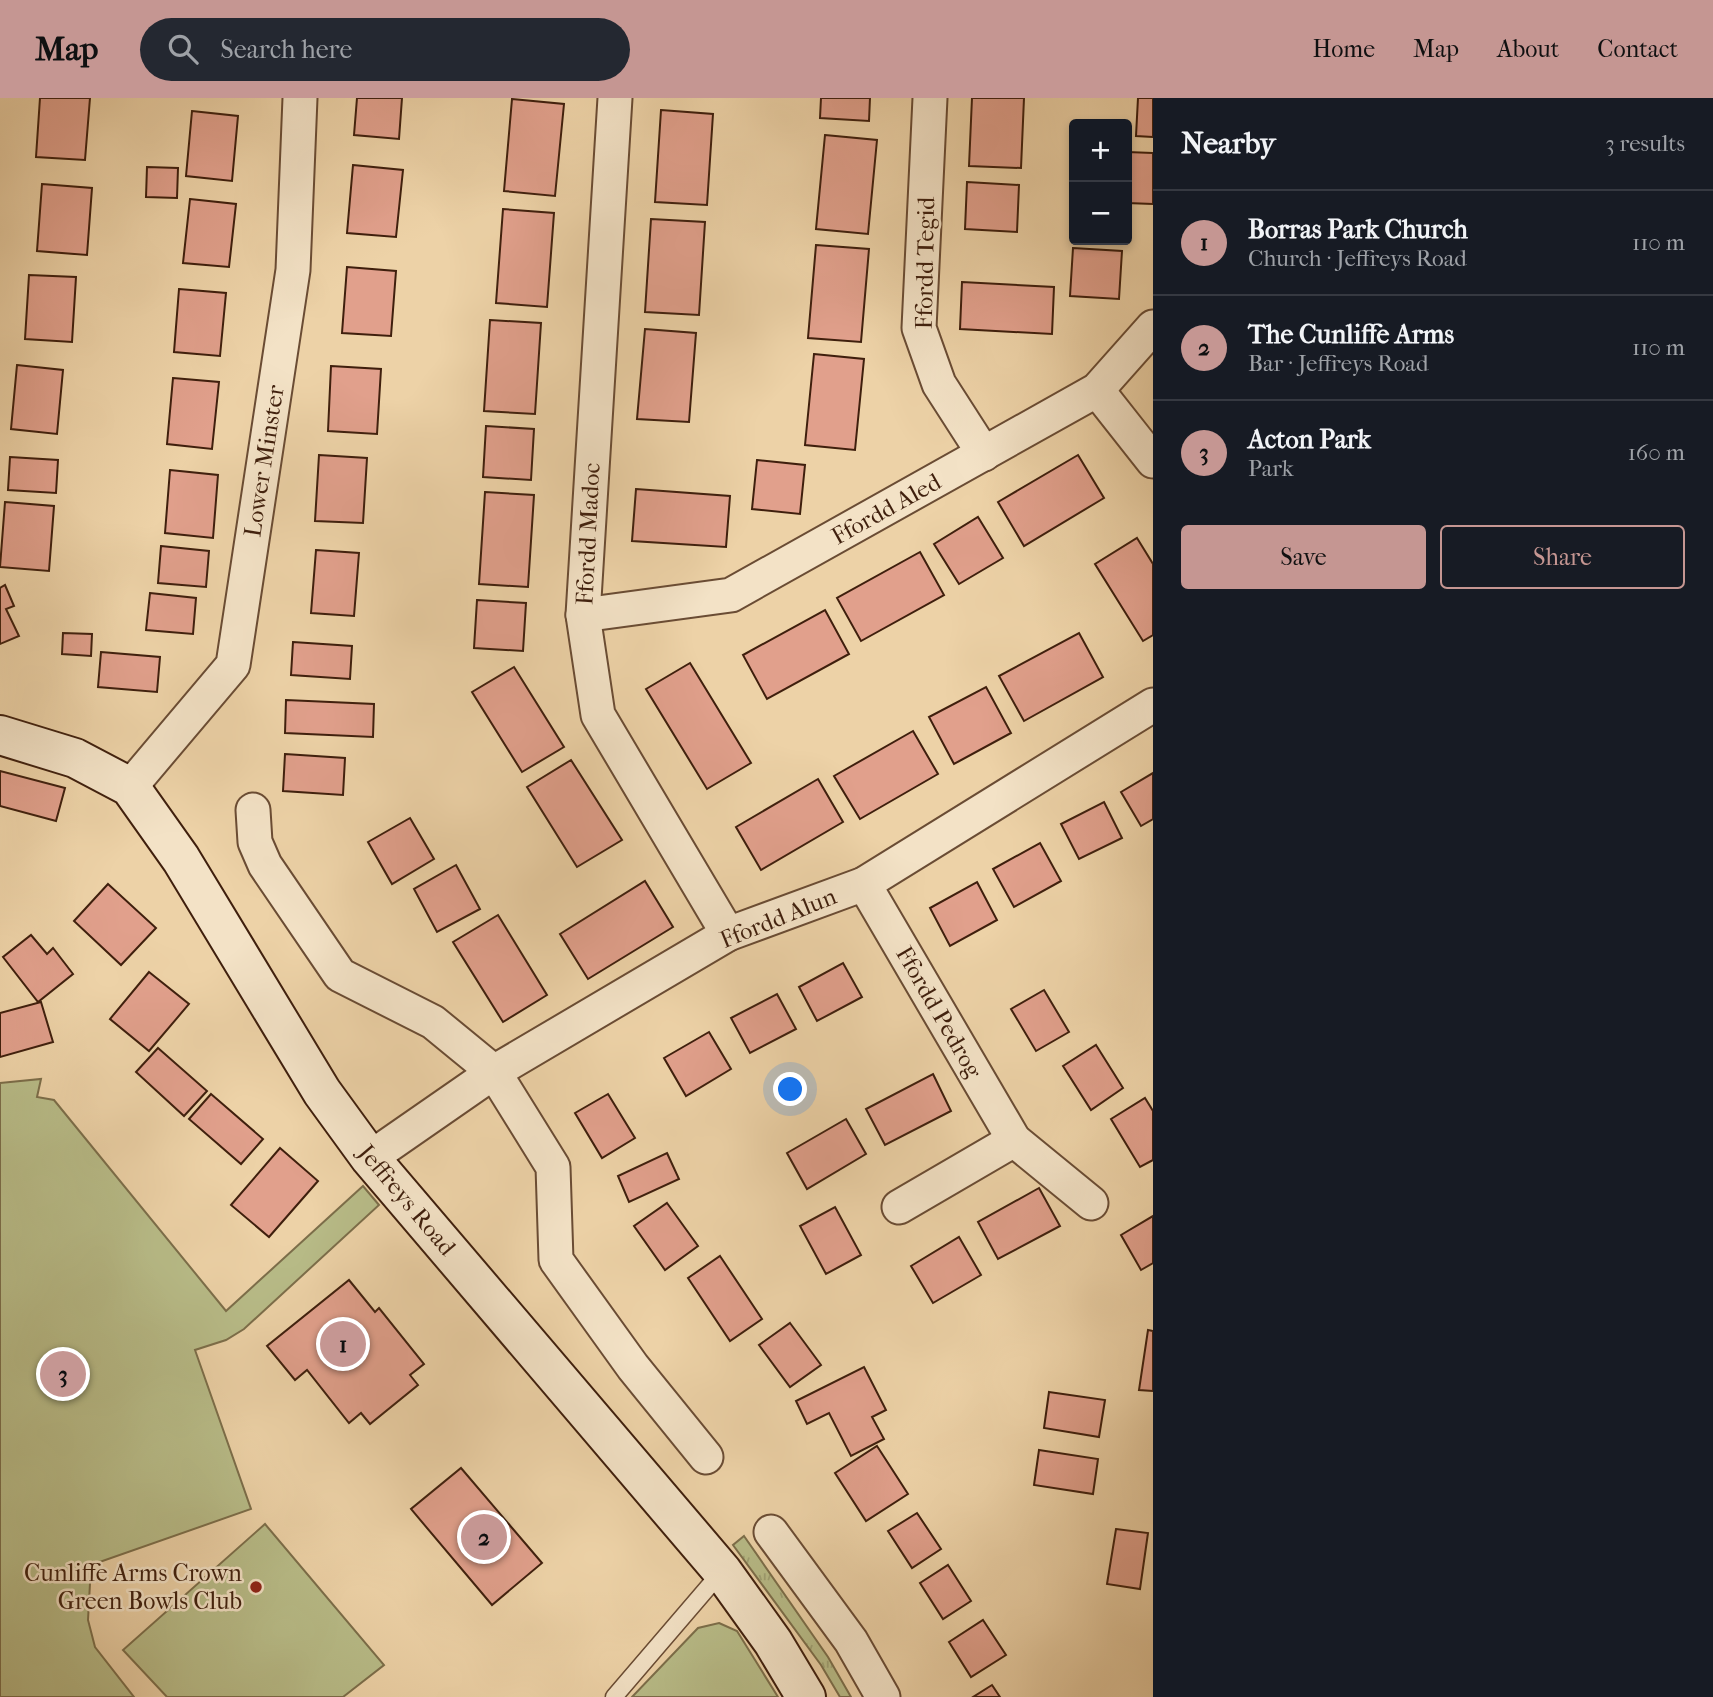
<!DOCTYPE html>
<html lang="en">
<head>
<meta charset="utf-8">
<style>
	:root { --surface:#171b24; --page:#242831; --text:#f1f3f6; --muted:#9ea1a6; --line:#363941; --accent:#c59692 }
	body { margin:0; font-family:"IM FELL French Canon",serif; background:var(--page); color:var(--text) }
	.controls { position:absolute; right:21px; top:21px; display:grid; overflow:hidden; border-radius:7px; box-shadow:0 4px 10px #0003 }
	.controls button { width:63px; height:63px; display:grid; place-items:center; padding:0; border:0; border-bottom:2px solid var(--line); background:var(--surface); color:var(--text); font:35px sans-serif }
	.you { position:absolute; left:791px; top:992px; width:24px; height:24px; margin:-18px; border:5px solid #fff; border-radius:50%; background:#1a73e8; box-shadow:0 0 0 10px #1a73e833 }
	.badge { display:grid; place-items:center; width:46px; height:46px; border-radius:50%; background:var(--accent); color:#111; font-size:23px; font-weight:700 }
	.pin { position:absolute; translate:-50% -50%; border:4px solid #fff; box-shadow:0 2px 7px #0006 }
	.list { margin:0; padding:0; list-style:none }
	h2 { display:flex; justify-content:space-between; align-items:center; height:91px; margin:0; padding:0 28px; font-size:30px }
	h2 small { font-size:23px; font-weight:400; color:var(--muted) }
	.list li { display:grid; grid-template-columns:46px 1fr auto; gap:21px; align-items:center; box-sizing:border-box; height:105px; padding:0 28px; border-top:2px solid var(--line) }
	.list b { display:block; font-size:26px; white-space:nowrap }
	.list p { margin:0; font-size:23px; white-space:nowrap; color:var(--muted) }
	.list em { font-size:23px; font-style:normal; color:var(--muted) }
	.actions { display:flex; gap:14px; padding:21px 28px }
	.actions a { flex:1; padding:16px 0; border:2px solid var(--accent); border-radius:7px; text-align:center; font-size:24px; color:var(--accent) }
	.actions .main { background:var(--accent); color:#111 }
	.icon { flex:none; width:38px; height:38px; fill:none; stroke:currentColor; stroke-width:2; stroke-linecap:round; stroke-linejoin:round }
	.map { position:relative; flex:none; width:1153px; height:1599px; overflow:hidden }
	header { display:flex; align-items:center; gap:42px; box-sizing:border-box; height:98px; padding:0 35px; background:var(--accent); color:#111 }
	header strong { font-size:33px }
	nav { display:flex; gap:38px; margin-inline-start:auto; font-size:24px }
	.search { width:490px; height:63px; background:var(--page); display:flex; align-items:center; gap:18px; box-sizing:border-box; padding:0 24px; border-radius:38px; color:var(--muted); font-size:26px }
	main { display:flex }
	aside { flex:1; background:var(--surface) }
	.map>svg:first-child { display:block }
	.grass { fill:url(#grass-tufts); stroke:#7c6e4a; stroke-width:2 }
	.park { fill:#b8bc88; stroke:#7c6e4a; stroke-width:2 }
	.building { fill:#e1a08c; stroke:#3f1f0d; stroke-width:2 }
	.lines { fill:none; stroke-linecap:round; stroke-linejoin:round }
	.lane-casing { stroke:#6a4c34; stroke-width:19 }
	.street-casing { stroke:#6a4c34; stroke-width:37 }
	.secondary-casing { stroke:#3f1f0d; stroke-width:42 }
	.lane { stroke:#f3e2c6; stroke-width:16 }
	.street { stroke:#f3e2c6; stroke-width:33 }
	.secondary { stroke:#f3e2c6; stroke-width:38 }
	.poi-dot { fill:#8f2418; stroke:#f3e2c6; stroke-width:2.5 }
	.labels { text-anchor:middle; stroke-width:5; stroke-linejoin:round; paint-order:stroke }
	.street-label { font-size:24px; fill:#3f1f0d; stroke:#f3e2c6 }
	.poi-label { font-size:24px; fill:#3f1f0d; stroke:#f3e2c6; text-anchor:end }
</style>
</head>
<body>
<header>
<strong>Map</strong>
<div class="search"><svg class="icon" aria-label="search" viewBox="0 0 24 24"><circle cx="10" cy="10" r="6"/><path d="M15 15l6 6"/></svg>Search here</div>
<nav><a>Home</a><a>Map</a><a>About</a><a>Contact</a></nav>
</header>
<main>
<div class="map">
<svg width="1153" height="1599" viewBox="0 0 1153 1599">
	<defs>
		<pattern id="grass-tufts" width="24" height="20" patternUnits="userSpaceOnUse" patternTransform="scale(1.75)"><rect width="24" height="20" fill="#b8bc88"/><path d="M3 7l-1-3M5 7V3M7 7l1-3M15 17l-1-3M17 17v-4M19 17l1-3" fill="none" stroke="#9fa174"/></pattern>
	</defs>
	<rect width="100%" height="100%" fill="#edd2a7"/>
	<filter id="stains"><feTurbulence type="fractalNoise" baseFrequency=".00286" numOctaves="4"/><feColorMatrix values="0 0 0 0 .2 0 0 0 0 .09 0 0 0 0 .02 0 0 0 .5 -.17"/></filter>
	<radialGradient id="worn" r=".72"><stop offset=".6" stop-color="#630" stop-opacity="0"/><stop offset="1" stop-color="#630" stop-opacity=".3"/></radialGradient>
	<polygon class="grass" points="744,1438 828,1559 851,1599 840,1599 821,1567 733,1447"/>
	<g class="park">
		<polygon points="41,981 37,999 54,1002 226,1213 363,1088 379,1107 244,1231 226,1242 195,1252 251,1411 91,1467 88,1522 95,1549 134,1599 0,1599 0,985"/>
		<polygon points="265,1426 384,1567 343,1599 167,1599 123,1552"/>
		<polygon points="719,1525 737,1533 778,1599 632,1599 698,1530"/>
	</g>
	<g class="building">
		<polygon points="40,0 90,0 85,62 36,59"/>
		<polygon points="357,0 402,0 399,41 354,37"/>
		<polygon points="821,0 870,0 869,23 820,20"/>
		<polygon points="972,0 1024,0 1021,70 969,68"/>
		<polygon points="1138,0 1153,0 1153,39 1136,38"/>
		<polygon points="512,1 564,6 555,98 504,93"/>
		<polygon points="661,12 713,16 707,107 655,104"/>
		<polygon points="192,13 238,18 232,83 186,78"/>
		<polygon points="825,37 877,42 868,136 816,131"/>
		<polygon points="1127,54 1153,55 1153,106 1127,105"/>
		<polygon points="353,67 403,72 396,139 347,135"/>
		<polygon points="147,69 178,70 177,100 146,99"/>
		<polygon points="967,84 1019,87 1017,134 965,131"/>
		<polygon points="42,86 92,90 87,157 37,153"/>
		<polygon points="190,101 236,106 229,169 183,165"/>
		<polygon points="503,111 554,115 547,209 496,205"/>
		<polygon points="651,121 705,124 699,217 645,214"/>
		<polygon points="816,147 869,151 861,244 808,240"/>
		<polygon points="1073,150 1122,153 1119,201 1070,198"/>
		<polygon points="347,169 396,173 391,238 342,235"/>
		<polygon points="29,177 76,179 72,244 25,241"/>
		<polygon points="962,184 1054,189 1052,236 960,231"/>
		<polygon points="179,191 226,195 220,258 174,254"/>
		<polygon points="490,222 541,225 535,316 484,313"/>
		<polygon points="645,231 696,235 689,324 637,321"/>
		<polygon points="814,256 864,261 855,352 805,347"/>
		<polygon points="17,267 63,272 57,336 11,331"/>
		<polygon points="331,268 381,271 377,336 328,333"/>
		<polygon points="173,280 219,284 212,351 167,346"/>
		<polygon points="486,328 534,331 531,382 483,379"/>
		<polygon points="319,357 367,360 363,425 315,423"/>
		<polygon points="1078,357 1104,400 1024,448 998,404"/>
		<polygon points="10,359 58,362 56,395 8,392"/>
		<polygon points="757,362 805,367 800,416 752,411"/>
		<polygon points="170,372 218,377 213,440 165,435"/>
		<polygon points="636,391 730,398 726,449 632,443"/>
		<polygon points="485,394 534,397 528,489 479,486"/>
		<polygon points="5,404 54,408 49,473 0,469"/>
		<polygon points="978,419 1003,460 959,486 934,446"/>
		<polygon points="1137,440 1153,466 1153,537 1143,543 1095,466"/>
		<polygon points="161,448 209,453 206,489 158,485"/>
		<polygon points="316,452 359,455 354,518 311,515"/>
		<polygon points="920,454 944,497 861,543 837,500"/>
		<polygon points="5,487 14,508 6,511 19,538 0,546 0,490"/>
		<polygon points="150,495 196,500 193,536 146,532"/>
		<polygon points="477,502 526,505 523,553 474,550"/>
		<polygon points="825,512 849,556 767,601 743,557"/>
		<polygon points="63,535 92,536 91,558 62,556"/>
		<polygon points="1079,535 1103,579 1024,623 999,578"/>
		<polygon points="293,544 352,548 350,581 291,577"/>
		<polygon points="101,554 160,559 157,594 98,589"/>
		<polygon points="690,565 751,665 707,691 646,591"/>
		<polygon points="514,569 564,649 522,674 472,594"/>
		<polygon points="986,589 1011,635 954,666 929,619"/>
		<polygon points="286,602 374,606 373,639 285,635"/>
		<polygon points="913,633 938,676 860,721 834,678"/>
		<polygon points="285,656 345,660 343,697 283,693"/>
		<polygon points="571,662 622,742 577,769 527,689"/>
		<polygon points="0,673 65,690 56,723 0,708"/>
		<polygon points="1153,675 1153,721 1141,728 1121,694"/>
		<polygon points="818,681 843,724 761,772 736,729"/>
		<polygon points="1104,704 1122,740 1079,761 1061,726"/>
		<polygon points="410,720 434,761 392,786 368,744"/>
		<polygon points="1040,745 1061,783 1014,809 993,771"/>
		<polygon points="456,767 480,811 437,834 414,791"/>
		<polygon points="645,783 673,829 588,881 560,836"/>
		<polygon points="977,784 997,822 950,848 930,810"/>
		<polygon points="108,786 156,830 121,867 74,823"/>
		<polygon points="498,817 547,897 503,924 453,844"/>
		<polygon points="31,837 47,856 53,850 73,876 38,904 3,859"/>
		<polygon points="843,865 862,899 817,923 799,889"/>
		<polygon points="149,874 189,906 149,953 110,921"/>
		<polygon points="1044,892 1069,934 1036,953 1011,911"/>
		<polygon points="777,896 796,931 750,955 731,920"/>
		<polygon points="41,904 53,944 0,959 0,915"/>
		<polygon points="709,934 731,971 686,998 664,960"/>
		<polygon points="1096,947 1123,990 1091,1012 1063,968"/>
		<polygon points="158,950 207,993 184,1018 136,974"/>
		<polygon points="933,976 951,1013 885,1047 866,1011"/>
		<polygon points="211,996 263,1041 241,1066 189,1021"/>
		<polygon points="608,996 635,1040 602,1060 575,1015"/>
		<polygon points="1145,1000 1153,1013 1153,1062 1140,1069 1111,1021"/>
		<polygon points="846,1021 866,1056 807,1091 787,1055"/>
		<polygon points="280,1050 318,1083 269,1139 231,1107"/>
		<polygon points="667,1055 679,1081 629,1104 618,1078"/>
		<polygon points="1039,1090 1060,1128 998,1161 978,1124"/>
		<polygon points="667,1105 698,1148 665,1172 634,1128"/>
		<polygon points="835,1109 861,1157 826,1176 800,1128"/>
		<polygon points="1153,1118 1153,1165 1141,1172 1121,1137"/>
		<polygon points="959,1139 981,1177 933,1205 911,1168"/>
		<polygon points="720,1158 762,1221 730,1243 688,1180"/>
		<polygon points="349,1182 375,1214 379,1210 424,1266 410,1277 418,1287 370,1326 361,1315 349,1325 307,1272 295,1282 267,1248"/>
		<polygon points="790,1225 821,1267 790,1289 759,1247"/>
		<polygon points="1148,1232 1153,1233 1153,1293 1139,1292"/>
		<polygon points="864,1269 886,1312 872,1319 884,1341 851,1358 829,1315 807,1326 796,1303"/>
		<polygon points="1049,1294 1105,1302 1099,1339 1044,1330"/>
		<polygon points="877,1348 908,1396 866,1423 835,1375"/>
		<polygon points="1039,1352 1098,1361 1093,1396 1034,1387"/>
		<polygon points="461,1370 542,1465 492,1507 411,1411"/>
		<polygon points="917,1415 941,1451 912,1470 888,1433"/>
		<polygon points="1116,1431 1148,1435 1140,1491 1107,1486"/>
		<polygon points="948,1467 971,1503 943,1521 920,1485"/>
		<polygon points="983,1522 1006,1557 971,1579 949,1544"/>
		<polygon points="992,1587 1000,1599 973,1599"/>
	</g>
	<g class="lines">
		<g class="lane-casing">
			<polyline id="lane" points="614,1599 722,1473"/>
		</g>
		<g class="street-casing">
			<g id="street">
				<polyline points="615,0 583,517 598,617 728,836"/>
				<polyline points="930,0 919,230 939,286 984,356"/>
				<polyline points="1097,292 1153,363"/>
				<polyline points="583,517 731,497 1097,292 1153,229"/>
				<polyline points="130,689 233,567 293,172 300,0"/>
				<polyline points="253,712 255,744 265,767 340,877 433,924 494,974 553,1069 556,1162 633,1269 706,1359"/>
				<polyline points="864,786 1014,1042 1091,1105"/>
				<polyline points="370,1060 494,974 728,836 864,786 1153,607"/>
				<polyline points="899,1109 1014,1042"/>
				<polyline points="771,1434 851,1543 883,1599"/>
			</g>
		</g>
		<g class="secondary-casing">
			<polyline id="secondary" points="0,637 75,660 130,689 181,761 322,994 370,1060 722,1473 773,1544 806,1599"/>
		</g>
		<use href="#lane" class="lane"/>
		<use href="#street" class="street"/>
		<use href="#secondary" class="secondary"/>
	</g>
	<circle class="poi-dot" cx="256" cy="1489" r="7"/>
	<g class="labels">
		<g class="street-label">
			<text transform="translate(925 165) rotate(-89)" y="8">Ffordd Tegid</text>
			<text transform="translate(264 363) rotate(-81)" y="8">Lower Minster</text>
			<text transform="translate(886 411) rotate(-29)" y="8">Ffordd Aled</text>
			<text transform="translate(588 436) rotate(-87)" y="8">Ffordd Madoc</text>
			<text transform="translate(778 820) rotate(-22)" y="8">Ffordd Alun</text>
			<text transform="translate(939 914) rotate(60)" y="8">Ffordd Pedrog</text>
			<text transform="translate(407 1102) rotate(50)" y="8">Jeffreys Road</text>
		</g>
		<g class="poi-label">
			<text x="242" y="1483">Cunliffe Arms Crown<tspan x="242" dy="28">Green Bowls Club</tspan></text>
		</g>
	</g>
	<rect width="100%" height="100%" filter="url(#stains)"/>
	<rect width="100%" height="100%" fill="url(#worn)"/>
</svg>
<div class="controls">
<button>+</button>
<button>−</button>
</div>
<div class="you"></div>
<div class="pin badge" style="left:343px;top:1246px">1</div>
<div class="pin badge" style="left:484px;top:1439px">2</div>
<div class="pin badge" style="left:63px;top:1276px">3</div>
</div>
<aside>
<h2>Nearby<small>3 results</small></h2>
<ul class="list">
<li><span class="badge">1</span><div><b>Borras Park Church</b><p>Church · Jeffreys Road</p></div><em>110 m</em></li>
<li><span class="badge">2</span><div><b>The Cunliffe Arms</b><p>Bar · Jeffreys Road</p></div><em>110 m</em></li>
<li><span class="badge">3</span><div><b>Acton Park</b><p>Park</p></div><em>160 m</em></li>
</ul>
<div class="actions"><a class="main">Save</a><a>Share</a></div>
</aside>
</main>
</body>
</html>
